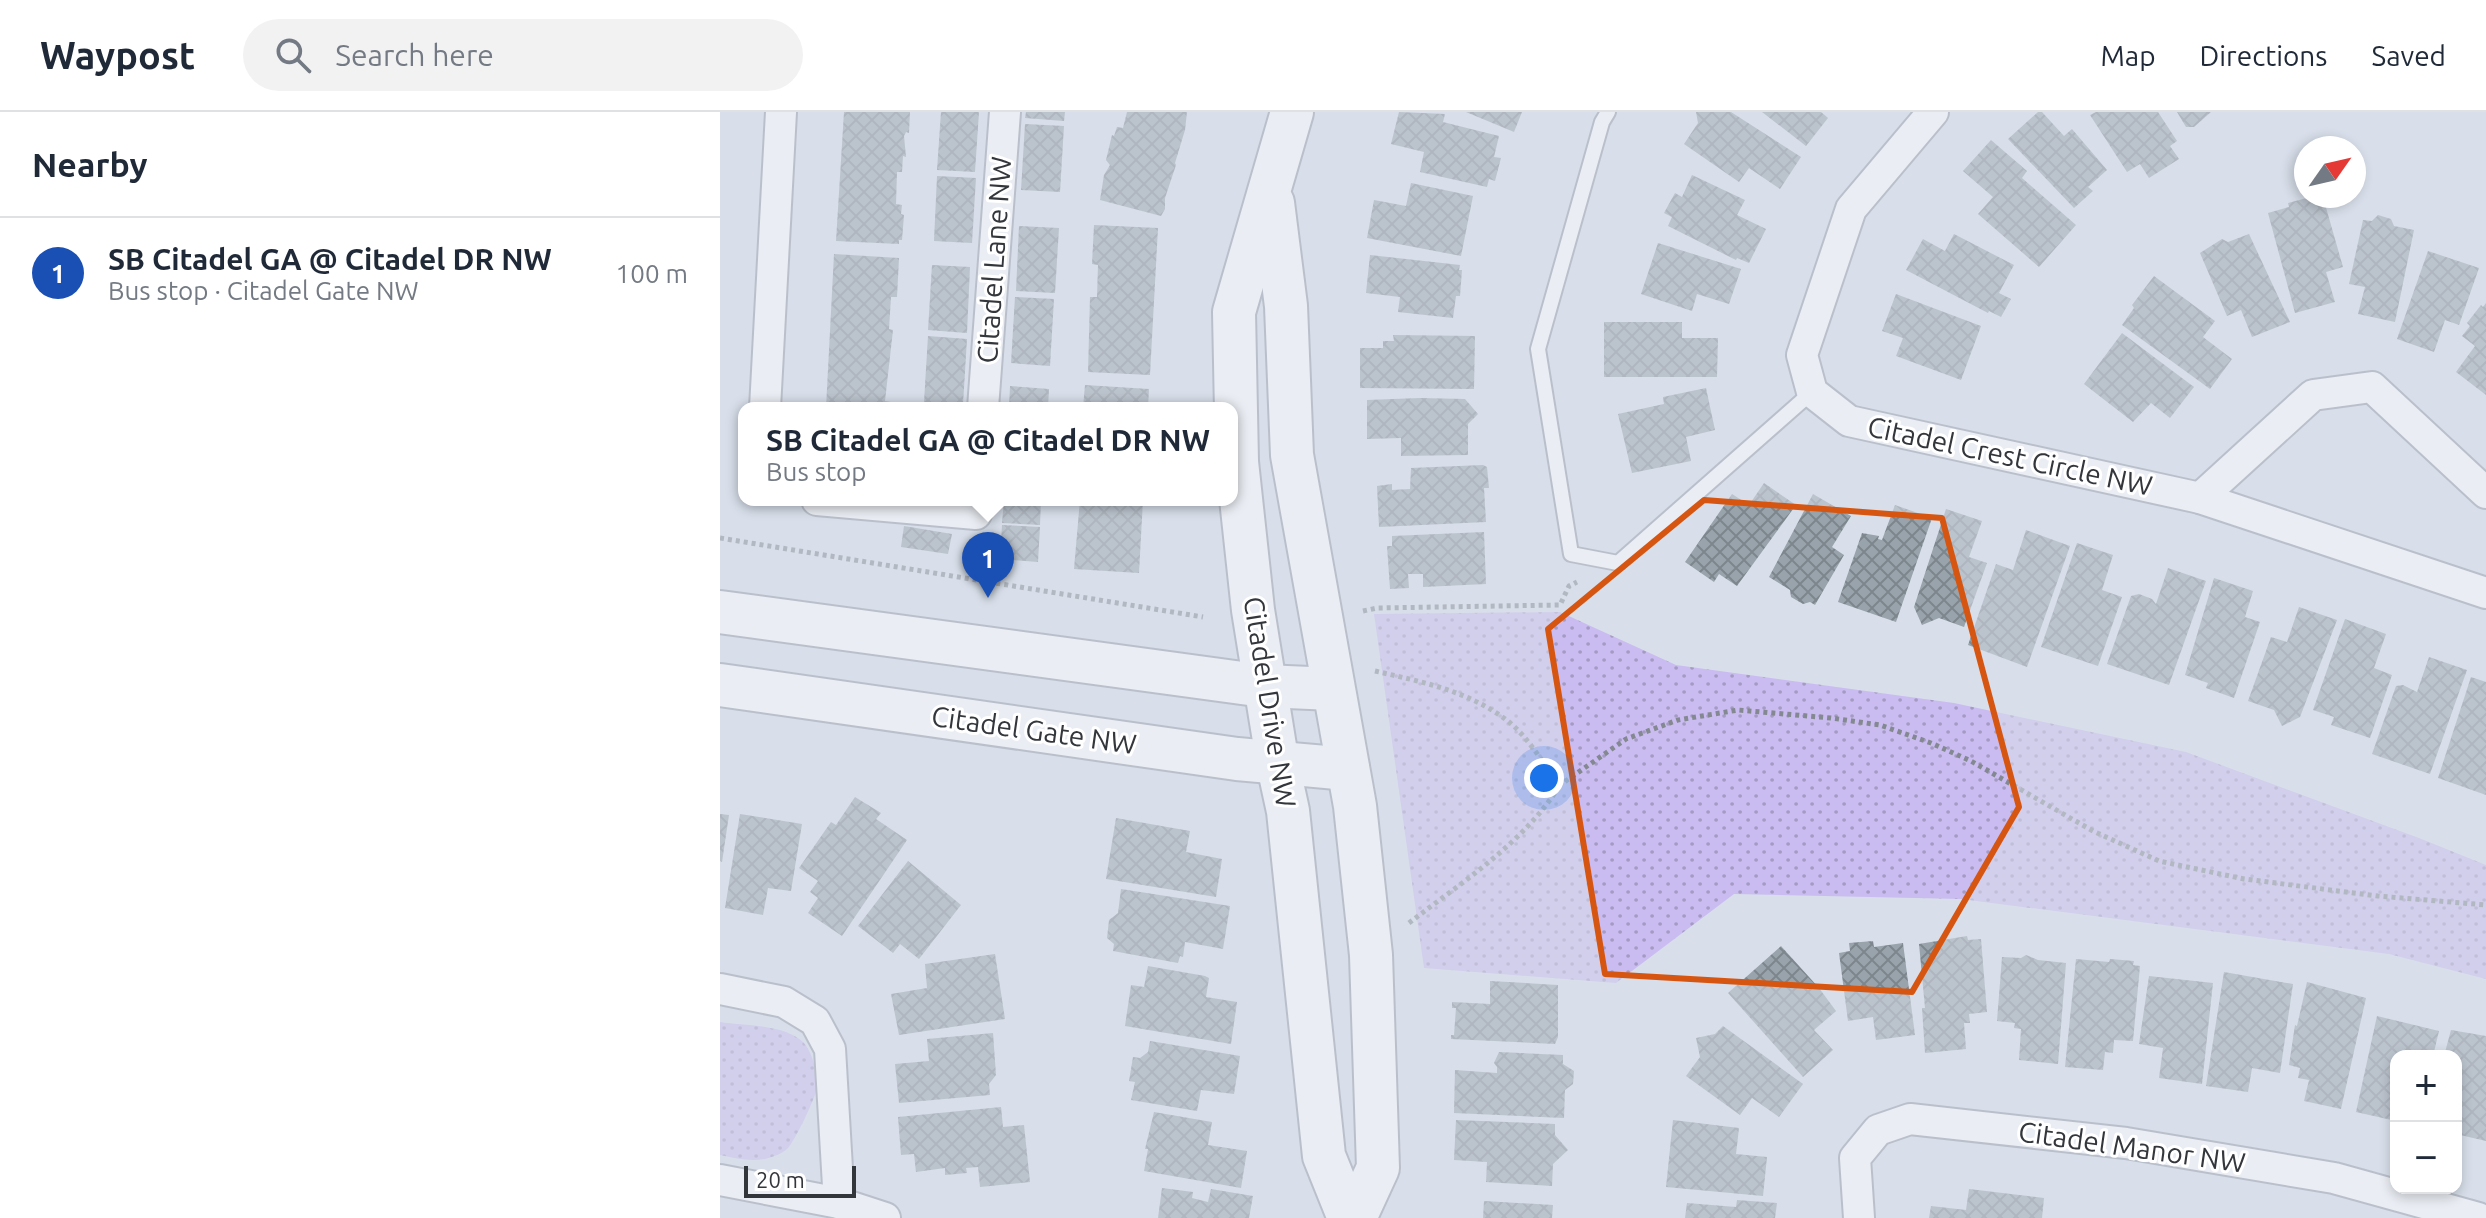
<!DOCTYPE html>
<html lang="en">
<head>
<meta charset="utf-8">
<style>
	:root { --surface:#fff; --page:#f2f2f3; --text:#1f2937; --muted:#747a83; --line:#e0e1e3; --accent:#d93025 }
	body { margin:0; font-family:Ubuntu,sans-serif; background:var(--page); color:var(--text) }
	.controls { position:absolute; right:24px; bottom:24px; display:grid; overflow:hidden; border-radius:16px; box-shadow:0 4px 12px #0003 }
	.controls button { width:72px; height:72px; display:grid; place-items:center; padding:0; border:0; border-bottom:2px solid var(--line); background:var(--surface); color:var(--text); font:40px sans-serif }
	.compass { position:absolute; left:1574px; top:24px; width:72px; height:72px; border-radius:50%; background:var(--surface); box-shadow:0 4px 12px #0003; rotate:56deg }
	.scale { position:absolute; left:24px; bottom:20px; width:112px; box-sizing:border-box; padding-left:8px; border:4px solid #33363b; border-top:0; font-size:22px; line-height:28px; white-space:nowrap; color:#33363b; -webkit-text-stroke:6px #fff; paint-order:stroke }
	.you { position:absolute; left:824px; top:666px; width:28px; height:28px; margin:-20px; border:6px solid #fff; border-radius:50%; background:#1a73e8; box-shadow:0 0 0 12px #1a73e833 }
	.badge { display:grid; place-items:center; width:52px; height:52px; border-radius:50%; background:var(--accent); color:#fff; font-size:26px; font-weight:700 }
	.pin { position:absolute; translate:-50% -66px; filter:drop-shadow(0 2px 4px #0008) }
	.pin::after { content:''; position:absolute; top:42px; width:28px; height:24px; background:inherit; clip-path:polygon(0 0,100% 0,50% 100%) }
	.popup { position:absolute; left:18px; top:290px; width:500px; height:104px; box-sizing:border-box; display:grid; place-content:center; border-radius:16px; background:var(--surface); filter:drop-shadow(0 2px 6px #0005); font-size:26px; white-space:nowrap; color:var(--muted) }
	.popup b { font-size:30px; color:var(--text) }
	.popup::after { content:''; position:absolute; left:50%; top:100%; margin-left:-16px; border:16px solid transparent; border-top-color:var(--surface) }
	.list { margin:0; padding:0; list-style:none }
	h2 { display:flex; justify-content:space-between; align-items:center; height:104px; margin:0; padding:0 32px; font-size:34px }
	h2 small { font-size:26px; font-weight:400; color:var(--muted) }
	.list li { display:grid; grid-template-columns:52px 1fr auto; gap:24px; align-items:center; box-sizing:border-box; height:112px; padding:0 32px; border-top:2px solid var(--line) }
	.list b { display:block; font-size:30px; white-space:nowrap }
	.list p { margin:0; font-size:26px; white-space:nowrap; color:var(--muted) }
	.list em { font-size:26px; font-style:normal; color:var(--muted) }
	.icon { flex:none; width:44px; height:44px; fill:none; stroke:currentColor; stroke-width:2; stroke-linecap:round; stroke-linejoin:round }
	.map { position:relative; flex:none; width:1766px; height:1106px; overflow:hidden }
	header { display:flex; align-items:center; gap:48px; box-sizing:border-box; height:112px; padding:0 40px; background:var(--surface); border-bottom:2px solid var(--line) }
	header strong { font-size:38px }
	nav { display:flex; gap:44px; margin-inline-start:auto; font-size:28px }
	.search { width:560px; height:72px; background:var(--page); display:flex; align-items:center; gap:20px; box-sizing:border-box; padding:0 28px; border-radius:44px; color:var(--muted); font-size:30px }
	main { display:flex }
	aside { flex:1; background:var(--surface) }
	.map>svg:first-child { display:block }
	.park { fill:url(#park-dots) }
	.building { fill:url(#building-cross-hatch) }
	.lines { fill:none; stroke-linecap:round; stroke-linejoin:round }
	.lane-casing { stroke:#969ca7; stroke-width:18 }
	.street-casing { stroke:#969ca7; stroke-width:34 }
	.secondary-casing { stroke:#969ca7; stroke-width:46 }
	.path { stroke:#848991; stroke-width:5; stroke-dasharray:4 4; stroke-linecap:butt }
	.lane { stroke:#fff; stroke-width:14 }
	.street { stroke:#fff; stroke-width:30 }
	.secondary { stroke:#fff; stroke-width:42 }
	.marked { fill:none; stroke:#d65611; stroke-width:6; stroke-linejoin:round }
	.labels { text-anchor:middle; stroke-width:6; stroke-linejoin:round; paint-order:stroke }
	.street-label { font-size:28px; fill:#33363b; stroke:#fff }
</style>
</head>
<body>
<header>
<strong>Waypost</strong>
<div class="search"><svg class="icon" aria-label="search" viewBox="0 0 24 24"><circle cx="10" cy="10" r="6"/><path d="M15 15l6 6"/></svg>Search here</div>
<nav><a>Map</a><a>Directions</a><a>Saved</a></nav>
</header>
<main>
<aside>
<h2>Nearby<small></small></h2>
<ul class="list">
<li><span class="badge" style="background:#1a4fb4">1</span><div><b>SB Citadel GA @ Citadel DR NW</b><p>Bus stop · Citadel Gate NW</p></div><em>100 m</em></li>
</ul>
</aside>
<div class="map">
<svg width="1766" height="1106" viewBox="0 0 1766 1106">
	<defs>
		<pattern id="park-dots" width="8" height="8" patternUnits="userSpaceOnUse" patternTransform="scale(2)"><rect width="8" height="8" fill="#cabcf1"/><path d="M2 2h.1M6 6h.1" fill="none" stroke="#a59ac4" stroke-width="1.8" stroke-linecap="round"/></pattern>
		<pattern id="building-cross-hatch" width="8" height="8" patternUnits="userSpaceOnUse" patternTransform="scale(2)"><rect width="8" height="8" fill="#98a3ab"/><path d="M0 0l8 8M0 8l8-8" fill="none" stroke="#7d868c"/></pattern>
	</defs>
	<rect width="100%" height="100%" fill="#d8dfea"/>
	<g class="park">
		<polygon points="840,500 956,553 1234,591 1466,640 1699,726 1766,753 1766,867 1669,842 1241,787 1014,782 896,871 704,856 654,502"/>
		<path d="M0,910C25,914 65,912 84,931C92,940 97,960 98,972C98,981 73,1034 66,1038C44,1053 23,1048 0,1043Z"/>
	</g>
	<g class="building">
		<polygon points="124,0 190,0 189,21 186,20 184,24 186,45 183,44 182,60 177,60 176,92 182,93 181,102 184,103 182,128 179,128 179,132 116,129"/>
		<polygon points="221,0 259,0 255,60 217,58"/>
		<polygon points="306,0 345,0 344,9 305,6"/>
		<polygon points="407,0 467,0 465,18 455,51 456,53 445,86 445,97 441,104 380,88 384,63 390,53 386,48 392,23 394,24 397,15 403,16"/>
		<polygon points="679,0 725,2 723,10 779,24 774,45 781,46 775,69 769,67 767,75 700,60 704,40 671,32"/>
		<polygon points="746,0 802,0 794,20"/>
		<polygon points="976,0 1011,0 1081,45 1060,77 1029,56 1019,70 964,32 978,11"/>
		<polygon points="1042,0 1101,0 1108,6 1086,34"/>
		<polygon points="1318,0 1322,0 1344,24 1352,17 1387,58 1368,75 1373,79 1354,96 1288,27"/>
		<polygon points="1376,0 1438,0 1457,29 1450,34 1459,47 1429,66 1420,52 1407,60 1370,3"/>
		<polygon points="1457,0 1491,0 1474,15 1466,15"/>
		<polygon points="305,12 344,14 340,80 301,78"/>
		<polygon points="1271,28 1307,59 1302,66 1356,113 1319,155 1258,102 1273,85 1243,59"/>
		<polygon points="972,63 1025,88 1017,103 1046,117 1029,151 1017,146 1016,148 948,114 952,105 944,101 955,81 962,85"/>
		<polygon points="217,64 256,66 252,131 214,129"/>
		<polygon points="691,71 753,84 741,144 647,126 654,88 686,94"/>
		<polygon points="1594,84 1595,88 1603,85 1623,155 1606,160 1615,190 1575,201 1548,101 1569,95 1568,91"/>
		<polygon points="1658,103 1671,107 1674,114 1694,118 1675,210 1638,202 1645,175 1629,172 1643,108 1652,109"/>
		<polygon points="374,113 438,116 430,263 368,260 370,185 377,185 378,153 372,152"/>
		<polygon points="299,114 339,116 335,181 296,179"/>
		<polygon points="1234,122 1294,153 1279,181 1291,187 1281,205 1269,199 1268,201 1186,158 1203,127 1225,139"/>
		<polygon points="1529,122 1570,210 1532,225 1521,198 1507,204 1480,141 1502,127 1508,130"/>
		<polygon points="938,131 1021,157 1009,192 977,182 972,199 921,182"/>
		<polygon points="1708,139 1759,156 1739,213 1725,208 1714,240 1677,227"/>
		<polygon points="114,142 179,146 177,185 171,185 169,217 173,218 165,289 171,290 170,296 106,296"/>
		<polygon points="650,143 740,153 739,158 742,158 740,184 736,184 733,206 678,200 680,185 646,181"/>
		<polygon points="212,153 250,155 247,221 208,218"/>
		<polygon points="1434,164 1495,209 1483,225 1512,247 1490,277 1402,213 1414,196 1412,193"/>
		<polygon points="1176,182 1261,214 1241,268 1176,244 1183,226 1162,219"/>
		<polygon points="295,185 334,187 330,254 291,251"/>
		<polygon points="1766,191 1766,283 1736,260 1755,234 1742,224 1750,214 1747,211 1761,193 1763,195"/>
		<polygon points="884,210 962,210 962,226 998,226 997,265 884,265"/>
		<polygon points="1402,221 1474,275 1450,306 1431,291 1413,310 1364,272"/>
		<polygon points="673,223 755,224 754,277 640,276 640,236 663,236 663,229 674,229"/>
		<polygon points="208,224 247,227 243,292 204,290"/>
		<polygon points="365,273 429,277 428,296 363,296"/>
		<polygon points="290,274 329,277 328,296 289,296"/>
		<polygon points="986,276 995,318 966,325 971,349 912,361 898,302 944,292 943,285"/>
		<polygon points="700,286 745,287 758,302 748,312 748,343 681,344 681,326 647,327 647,288"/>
		<polygon points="763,353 767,355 769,376 764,376 766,410 659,415 657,374 672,372 672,378 690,377 691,356"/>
		<polygon points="1044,371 1076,393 1017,474 999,462 994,470 965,450 1012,382 1029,393"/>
		<polygon points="1093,382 1131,404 1112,435 1124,443 1095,493 1090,490 1083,492 1071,485 1070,478 1049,465"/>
		<polygon points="284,388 321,388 320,413 282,411"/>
		<polygon points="360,388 423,388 419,461 354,457"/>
		<polygon points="1175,393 1212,406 1176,510 1118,490 1142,421 1159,424 1158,427 1162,428"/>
		<polygon points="1226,397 1262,409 1249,445 1267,451 1244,515 1219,506 1202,513 1194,495"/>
		<polygon points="282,413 320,415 318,450 280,447"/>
		<polygon points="184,414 232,422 228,442 181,435"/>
		<polygon points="1306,418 1350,434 1307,555 1248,533 1276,452 1293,458"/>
		<polygon points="764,420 766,472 703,475 703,462 688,462 689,476 670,477 667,434 672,434 672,424"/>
		<polygon points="1357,431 1393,443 1382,478 1402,485 1378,554 1321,535"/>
		<polygon points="1448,456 1486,469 1449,573 1387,552 1411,484 1419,482 1432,487 1436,492"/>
		<polygon points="1494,466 1533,479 1525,505 1540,510 1514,586 1486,576 1488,571 1465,563"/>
		<polygon points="1579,495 1617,508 1580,605 1562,614 1554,598 1528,589 1551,525 1567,530"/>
		<polygon points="1625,507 1666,522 1654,556 1672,563 1650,626 1611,613 1614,605 1593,598"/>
		<polygon points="1709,545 1747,558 1710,662 1652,642 1676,574 1683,573 1697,580"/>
		<polygon points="1751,565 1766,570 1766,683 1718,666"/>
		<polygon points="135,685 161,701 156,707 187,728 122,824 88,801 98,786 90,780 98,769 79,756 111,710 116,713"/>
		<polygon points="0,702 9,703 2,750 0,749"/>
		<polygon points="20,702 82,712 71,779 48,776 43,803 5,796"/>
		<polygon points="396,706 470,719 466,740 502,747 496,785 386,767"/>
		<polygon points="188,749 241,793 199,847 180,832 173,841 138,814"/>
		<polygon points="401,777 510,794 503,837 465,830 463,845 460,844 458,851 393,839 394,832 387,826 389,808 398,801"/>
		<polygon points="1247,824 1248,828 1261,827 1267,900 1249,902 1250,911 1244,911 1246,937 1205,941 1202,896 1205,896 1199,832"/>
		<polygon points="1153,829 1154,835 1183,831 1195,923 1156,928 1153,905 1128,909 1119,841 1130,839 1129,831"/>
		<polygon points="1061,834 1099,876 1116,899 1094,918 1113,938 1083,965 1008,881"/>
		<polygon points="275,842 285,907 179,923 171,882 207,876 205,852"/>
		<polygon points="1306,843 1318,848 1346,851 1338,952 1299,948 1301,917 1294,916 1295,911 1277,909 1282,845 1301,846"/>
		<polygon points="1356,847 1389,850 1390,847 1414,849 1413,853 1420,854 1413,929 1394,928 1393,941 1385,940 1383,958 1345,955"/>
		<polygon points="428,854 485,864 489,866 486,885 517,890 511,932 405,914 411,873 424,875"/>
		<polygon points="1504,860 1573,872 1560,961 1532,956 1528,980 1486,974"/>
		<polygon points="1429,864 1493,871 1482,972 1439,966 1443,936 1419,932"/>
		<polygon points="770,869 838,873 838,925 835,932 731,927 731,923 734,923 736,896 732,896 732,890 770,892"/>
		<polygon points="1587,870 1646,886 1621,997 1584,989 1589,968 1578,966 1580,956 1569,953 1575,913 1577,914"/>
		<polygon points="1657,904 1719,919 1713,944 1676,944 1676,1009 1636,1000"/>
		<polygon points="1003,914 1083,972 1059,1005 1032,986 1020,1003 966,964 980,945 976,926 995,922"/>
		<polygon points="1731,918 1766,924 1766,1029 1736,1022 1738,993 1736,992 1736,944 1724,944"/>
		<polygon points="273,921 276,963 269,972 270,983 179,991 175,952 209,949 207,927"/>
		<polygon points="430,929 520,944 514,982 481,978 477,999 411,988 415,970 409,969 413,945 420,946 428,940"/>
		<polygon points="779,940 843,943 843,952 854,959 853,972 845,978 844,1006 734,1001 735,958 777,961 777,955 774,951"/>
		<polygon points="281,995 283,1015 304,1013 310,1070 260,1075 258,1055 246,1056 247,1061 225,1063 225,1056 196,1060 194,1042 181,1043 178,1005"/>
		<polygon points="434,1000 492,1010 488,1033 527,1039 521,1076 424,1059 428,1037 425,1037"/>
		<polygon points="736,1008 835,1012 835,1023 848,1038 833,1052 832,1074 766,1070 767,1050 734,1048"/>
		<polygon points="953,1008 1019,1016 1016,1042 1047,1045 1043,1084 946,1075"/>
		<polygon points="442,1076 473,1080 472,1086 488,1090 491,1077 533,1084 529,1106 438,1106"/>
		<polygon points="1249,1077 1324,1086 1322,1106 1209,1106 1211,1094 1246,1098"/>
		<polygon points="1017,1088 1057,1091 1055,1106 965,1106 967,1091 1016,1095"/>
		<polygon points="764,1089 833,1093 832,1106 763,1106"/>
	</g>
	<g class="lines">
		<g class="lane-casing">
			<polyline id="lane" points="888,0 882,10 818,237 851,442 898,451 1092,280"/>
		</g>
		<g class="street-casing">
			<g id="street">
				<polyline points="1213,0 1131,97 1082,243 1092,280 1129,309 1480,386 1766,481"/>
				<polyline points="45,296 61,0"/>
				<polyline points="263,296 285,0"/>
				<polyline points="1480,386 1593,283 1652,275 1766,381"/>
				<polyline points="97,388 256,402 257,388"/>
				<polyline points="0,877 64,890 95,909 110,937 119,1091"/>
				<polyline points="0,1068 119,1091 165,1106"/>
				<polyline points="1139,1106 1135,1046 1158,1018 1190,1007 1406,1031 1614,1066 1758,1106"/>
			</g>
		</g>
		<g class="secondary-casing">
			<g id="secondary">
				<polyline points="572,0 514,200 517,350 533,498 558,653 568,699 604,1044 629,1106"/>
				<polyline points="553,91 566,194 572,343 635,694 651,843 658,1056 635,1106"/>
				<polyline points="0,500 544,574 613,577"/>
				<polyline points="0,573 517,647 628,657"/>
			</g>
		</g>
		<g class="path">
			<polyline points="0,426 483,505"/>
			<polyline points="643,499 657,496 840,493 849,474 857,470"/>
			<path d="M655,559C702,570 750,579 789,610C807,624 825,654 840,673L906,627L958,608L1018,598L1111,606L1160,613L1211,631L1251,649L1373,719L1439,749L1524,767L1658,784L1766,793"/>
			<path d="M689,811C742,770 804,731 840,673"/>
		</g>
		<use href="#lane" class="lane"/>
		<use href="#street" class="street"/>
		<use href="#secondary" class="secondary"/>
	</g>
	<path d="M0 0H1766V1106H0ZM984,388L1222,406L1299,695L1192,880L885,862L828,517Z" fill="#d8dfea" fill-opacity=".55" fill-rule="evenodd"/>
	<path class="marked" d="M984,388L1222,406L1299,695L1192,880L885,862L828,517Z"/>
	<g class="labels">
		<g class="street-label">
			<text transform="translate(274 148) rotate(-86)" y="10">Citadel Lane NW</text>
			<text transform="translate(1290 344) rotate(12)" y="10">Citadel Crest Circle NW</text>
			<text transform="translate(550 590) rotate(81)" y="10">Citadel Drive NW</text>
			<text transform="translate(314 618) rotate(8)" y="10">Citadel Gate NW</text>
			<text transform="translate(1412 1035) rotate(8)" y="10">Citadel Manor NW</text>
		</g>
	</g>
</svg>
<div class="controls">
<button>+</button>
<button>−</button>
</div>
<svg class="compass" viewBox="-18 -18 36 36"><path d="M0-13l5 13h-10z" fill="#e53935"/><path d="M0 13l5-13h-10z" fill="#747a83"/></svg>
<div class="scale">20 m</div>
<div class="you"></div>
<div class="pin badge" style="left:268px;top:486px;background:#1a4fb4">1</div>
<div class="popup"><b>SB Citadel GA @ Citadel DR NW</b>Bus stop</div>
</div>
</main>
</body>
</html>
